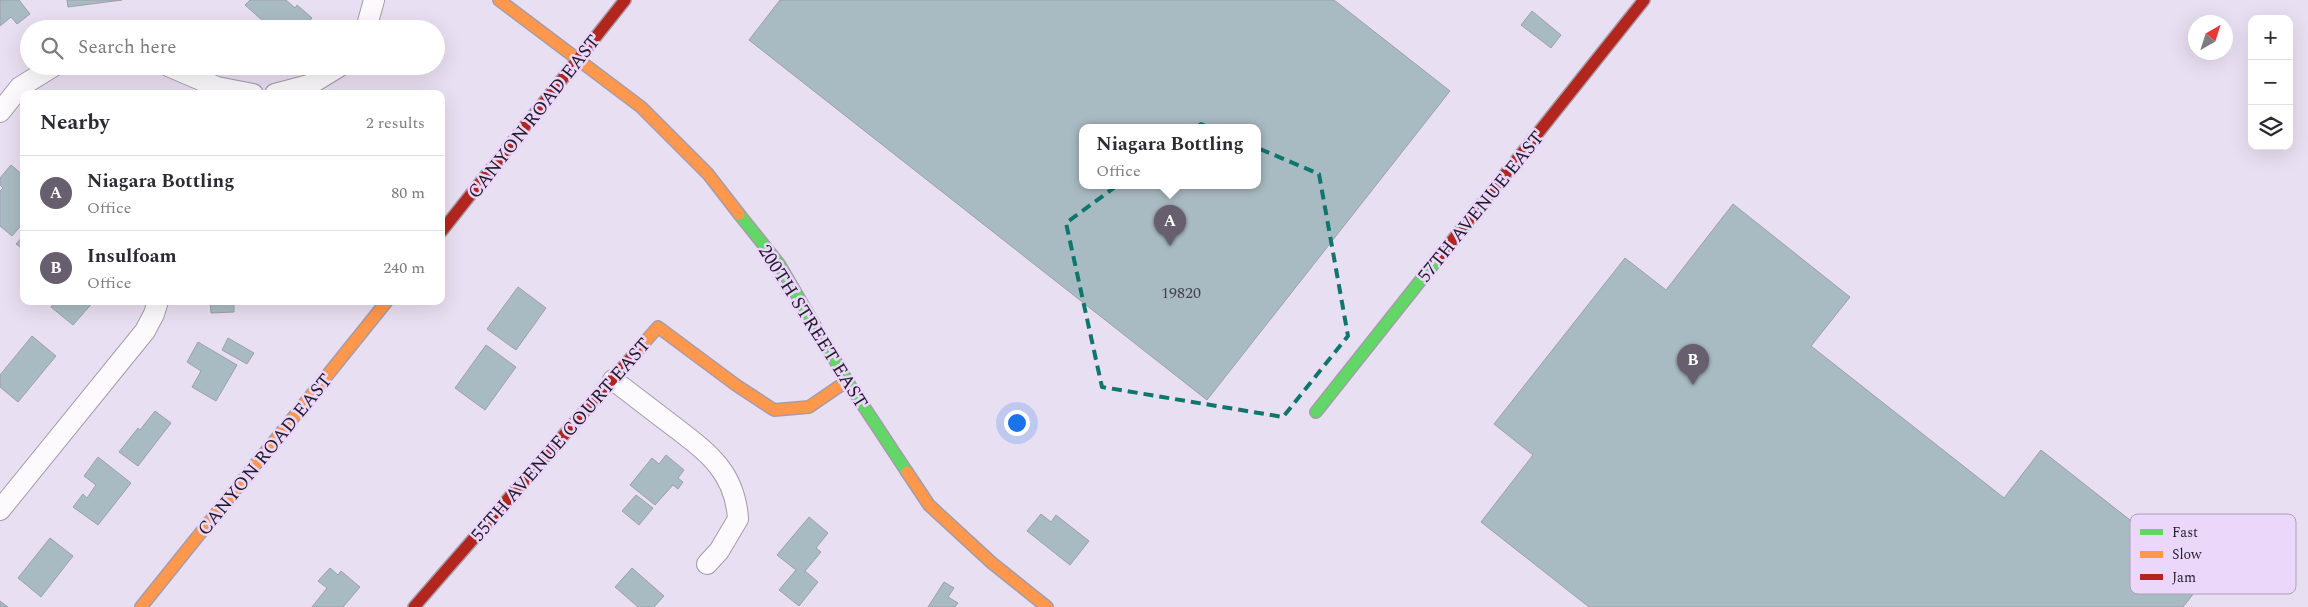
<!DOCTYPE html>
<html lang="en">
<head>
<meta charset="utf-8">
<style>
	:root { --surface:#fff; --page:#f2f2f3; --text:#2b2b33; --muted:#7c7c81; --line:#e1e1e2; --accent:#675f6e }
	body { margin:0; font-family:Spectral,serif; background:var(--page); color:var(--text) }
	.controls { position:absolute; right:15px; top:15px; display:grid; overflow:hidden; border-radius:10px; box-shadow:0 5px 20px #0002 }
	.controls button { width:45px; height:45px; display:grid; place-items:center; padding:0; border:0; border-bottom:1px solid var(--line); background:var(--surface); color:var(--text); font:25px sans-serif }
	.compass { position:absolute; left:2188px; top:15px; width:45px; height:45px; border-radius:50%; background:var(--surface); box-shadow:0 5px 20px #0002; rotate:39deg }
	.you { position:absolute; left:1016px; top:422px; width:18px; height:18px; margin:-12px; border:4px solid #fff; border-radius:50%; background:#1a73e8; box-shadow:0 0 0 8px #1a73e833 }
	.badge { display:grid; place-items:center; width:32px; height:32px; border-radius:50%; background:var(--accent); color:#fff; font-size:16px; font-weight:700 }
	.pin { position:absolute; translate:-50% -41px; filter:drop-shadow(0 1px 2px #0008) }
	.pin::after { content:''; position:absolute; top:26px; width:18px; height:15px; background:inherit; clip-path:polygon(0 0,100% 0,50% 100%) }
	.popup { position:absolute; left:1079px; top:124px; width:182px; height:65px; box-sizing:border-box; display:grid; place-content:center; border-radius:10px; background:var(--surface); filter:drop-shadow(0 1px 4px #0005); font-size:16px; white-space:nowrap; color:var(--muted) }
	.popup b { font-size:19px; color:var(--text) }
	.popup::after { content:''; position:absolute; left:50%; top:100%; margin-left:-10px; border:10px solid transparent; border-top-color:var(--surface) }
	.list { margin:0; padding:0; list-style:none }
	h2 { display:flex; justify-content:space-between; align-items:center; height:65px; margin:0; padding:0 20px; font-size:21px }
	h2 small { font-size:16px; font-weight:400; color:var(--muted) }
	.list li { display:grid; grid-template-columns:32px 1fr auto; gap:15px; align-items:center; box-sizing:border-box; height:75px; padding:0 20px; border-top:1px solid var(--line) }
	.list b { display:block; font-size:19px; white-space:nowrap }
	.list p { margin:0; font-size:16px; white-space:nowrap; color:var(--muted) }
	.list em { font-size:16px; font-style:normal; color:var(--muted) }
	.icon { flex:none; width:28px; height:28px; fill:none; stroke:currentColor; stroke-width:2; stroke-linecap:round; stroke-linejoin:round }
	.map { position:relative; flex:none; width:2308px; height:607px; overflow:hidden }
	.search { position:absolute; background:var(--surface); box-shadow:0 5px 20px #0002; left:20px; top:20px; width:425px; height:55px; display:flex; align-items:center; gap:12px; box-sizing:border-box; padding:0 18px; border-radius:28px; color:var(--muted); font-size:19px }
	.panel { position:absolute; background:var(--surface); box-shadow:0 5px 20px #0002; left:20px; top:90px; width:425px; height:215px; border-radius:10px }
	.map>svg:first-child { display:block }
	.building { fill:#a9bbc2; stroke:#9da0a8; fill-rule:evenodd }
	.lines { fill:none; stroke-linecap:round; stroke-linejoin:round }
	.street-casing { stroke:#a49caa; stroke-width:22 }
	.fast-casing { stroke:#a49caa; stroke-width:14 }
	.slow-casing { stroke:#a49caa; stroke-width:14 }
	.jam-casing { stroke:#a49caa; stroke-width:14 }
	.street { stroke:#fcfafd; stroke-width:20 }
	.fast { stroke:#63d668; stroke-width:11 }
	.slow { stroke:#ff974d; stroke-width:11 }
	.jam { stroke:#b3261e; stroke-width:11 }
	.marked { fill:none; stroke:#0f766e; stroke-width:4; stroke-dasharray:10 6; stroke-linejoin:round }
	.labels { text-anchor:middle; stroke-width:5; stroke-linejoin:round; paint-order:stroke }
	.number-label { font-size:16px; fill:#43424e }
	.street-label { font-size:19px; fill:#211a27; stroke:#ead7fa }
	.key { fill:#ead7fa; stroke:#ae9ebb; stroke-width:1 }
	.key-label { font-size:14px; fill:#211a27 }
</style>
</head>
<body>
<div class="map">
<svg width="2308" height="607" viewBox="0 0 2308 607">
	<rect width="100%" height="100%" fill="#e9dff2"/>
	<g class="building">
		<polygon points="0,0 19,0 30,14 17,24 11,17 0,26"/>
		<polygon points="67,0 122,0 68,7"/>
		<polygon points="250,0 286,0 295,8 297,5 312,18 303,29 272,29 245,5"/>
		<path d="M780,0H1334L1450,91L1207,400L749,40ZM1082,127H1258V185H1082Z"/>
		<polygon points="1532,11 1561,35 1551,48 1521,25"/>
		<polygon points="11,165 24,176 24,222 12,236 0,226 0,191 3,188 0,185 0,178"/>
		<polygon points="1733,204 1850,297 1811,346 2004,498 2041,450 2205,579 2183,607 1589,607 1481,522 1533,455 1494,424 1625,258 1666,290"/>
		<polygon points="24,235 24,250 16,244"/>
		<polygon points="518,287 546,308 516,350 487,329"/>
		<polygon points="56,301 100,301 98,305 94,301 73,325 51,307"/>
		<polygon points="210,301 234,301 234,312 211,313"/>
		<polygon points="32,336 56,356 18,402 0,387 0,375"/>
		<polygon points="228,338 254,353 247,364 222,350"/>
		<polygon points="198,342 237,365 216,401 192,387 201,371 187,362"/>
		<polygon points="486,345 516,367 485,410 455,388"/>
		<polygon points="155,411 171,423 138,466 119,452 138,428 140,430"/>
		<polygon points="666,455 684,470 678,478 683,482 678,489 673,485 655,505 630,485 652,458 659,464"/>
		<polygon points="98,457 131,483 98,525 73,507 83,494 87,498 96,485 84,476"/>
		<polygon points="636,495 653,508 639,525 622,511"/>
		<polygon points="1041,514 1051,522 1056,515 1089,541 1070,565 1027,531"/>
		<polygon points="809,517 828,533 816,548 821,552 805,571 818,582 799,606 779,590 796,570 777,555"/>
		<polygon points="50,538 73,556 41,597 18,578"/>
		<polygon points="330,568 338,575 341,571 360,587 343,607 312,607 327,588 318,581"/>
		<polygon points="632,568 664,596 654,607 638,607 615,587"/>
		<polygon points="944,582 954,588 948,597 958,603 955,607 928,607"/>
		<polygon points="0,601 8,607 0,607"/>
	</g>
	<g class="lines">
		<g class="street-casing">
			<g id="street">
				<polyline points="366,29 374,0"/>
				<polyline points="168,66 217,87 253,94"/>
				<polyline points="275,94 309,85 340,66"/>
				<polyline points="0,112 20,87 54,66"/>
				<path d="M613,380C633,395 652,410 672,425C707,452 735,471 738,519L719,551L707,564"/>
				<polyline points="0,510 145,331 154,314 158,301"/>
			</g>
		</g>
		<g class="fast-casing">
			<g id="fast">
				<polyline points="739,214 779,264 847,381 907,472"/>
				<polyline points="1316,412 1440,256"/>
			</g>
		</g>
		<g class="slow-casing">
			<g id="slow">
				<polyline points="499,0 641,107 708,174 739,214"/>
				<polyline points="636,352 658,327 736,385 774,410 809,407 847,381"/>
				<polyline points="907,472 929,505 992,563 1047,607"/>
				<polyline points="141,607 387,301"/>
			</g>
		</g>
		<g class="jam-casing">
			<g id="jam">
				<polyline points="441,232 625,0"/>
				<polyline points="1440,256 1644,0"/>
				<polyline points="414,607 636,352"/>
			</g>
		</g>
		<use href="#street" class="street"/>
		<use href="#fast" class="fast"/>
		<use href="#slow" class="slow"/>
		<use href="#jam" class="jam"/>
	</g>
	<path class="marked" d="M1201,124L1319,174L1348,336L1283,417L1102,387L1066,223Z"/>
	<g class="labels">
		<g class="number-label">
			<text x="1181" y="298">19820</text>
		</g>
		<g class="street-label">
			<text transform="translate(533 116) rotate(-52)" y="7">CANYON ROAD EAST</text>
			<text transform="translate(1480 206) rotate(-51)" y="7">57TH AVENUE EAST</text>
			<text transform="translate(814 326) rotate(58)" y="7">200TH STREET EAST</text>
			<text transform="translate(560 439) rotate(-49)" y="7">55TH AVENUE COURT EAST</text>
			<text transform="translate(264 454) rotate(-51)" y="7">CANYON ROAD EAST</text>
		</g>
	</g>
	<rect x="2130" y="514" width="166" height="80" rx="8" class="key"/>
	<rect x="2140" y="529" width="23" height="6" fill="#63d668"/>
	<rect x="2140" y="551" width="23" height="7" fill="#ff974d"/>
	<rect x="2140" y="574" width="23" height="6" fill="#b3261e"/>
	<g class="key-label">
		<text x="2172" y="537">Fast</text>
		<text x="2172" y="559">Slow</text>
		<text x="2172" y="582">Jam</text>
	</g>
</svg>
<div class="controls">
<button>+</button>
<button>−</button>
<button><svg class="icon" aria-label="layers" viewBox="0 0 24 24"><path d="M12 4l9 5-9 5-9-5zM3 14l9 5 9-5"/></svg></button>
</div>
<svg class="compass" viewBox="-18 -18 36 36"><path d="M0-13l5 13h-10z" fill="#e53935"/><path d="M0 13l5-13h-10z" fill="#7c7c81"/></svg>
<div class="you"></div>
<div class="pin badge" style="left:1170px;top:246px">A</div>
<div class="popup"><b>Niagara Bottling</b>Office</div>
<div class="pin badge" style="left:1693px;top:385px">B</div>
<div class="search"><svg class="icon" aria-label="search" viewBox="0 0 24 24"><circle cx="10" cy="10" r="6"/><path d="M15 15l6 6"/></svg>Search here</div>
<section class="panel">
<h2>Nearby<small>2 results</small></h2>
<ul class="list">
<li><span class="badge">A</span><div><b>Niagara Bottling</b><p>Office</p></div><em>80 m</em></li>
<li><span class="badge">B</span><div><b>Insulfoam</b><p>Office</p></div><em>240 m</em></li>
</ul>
</section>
</div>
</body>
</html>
